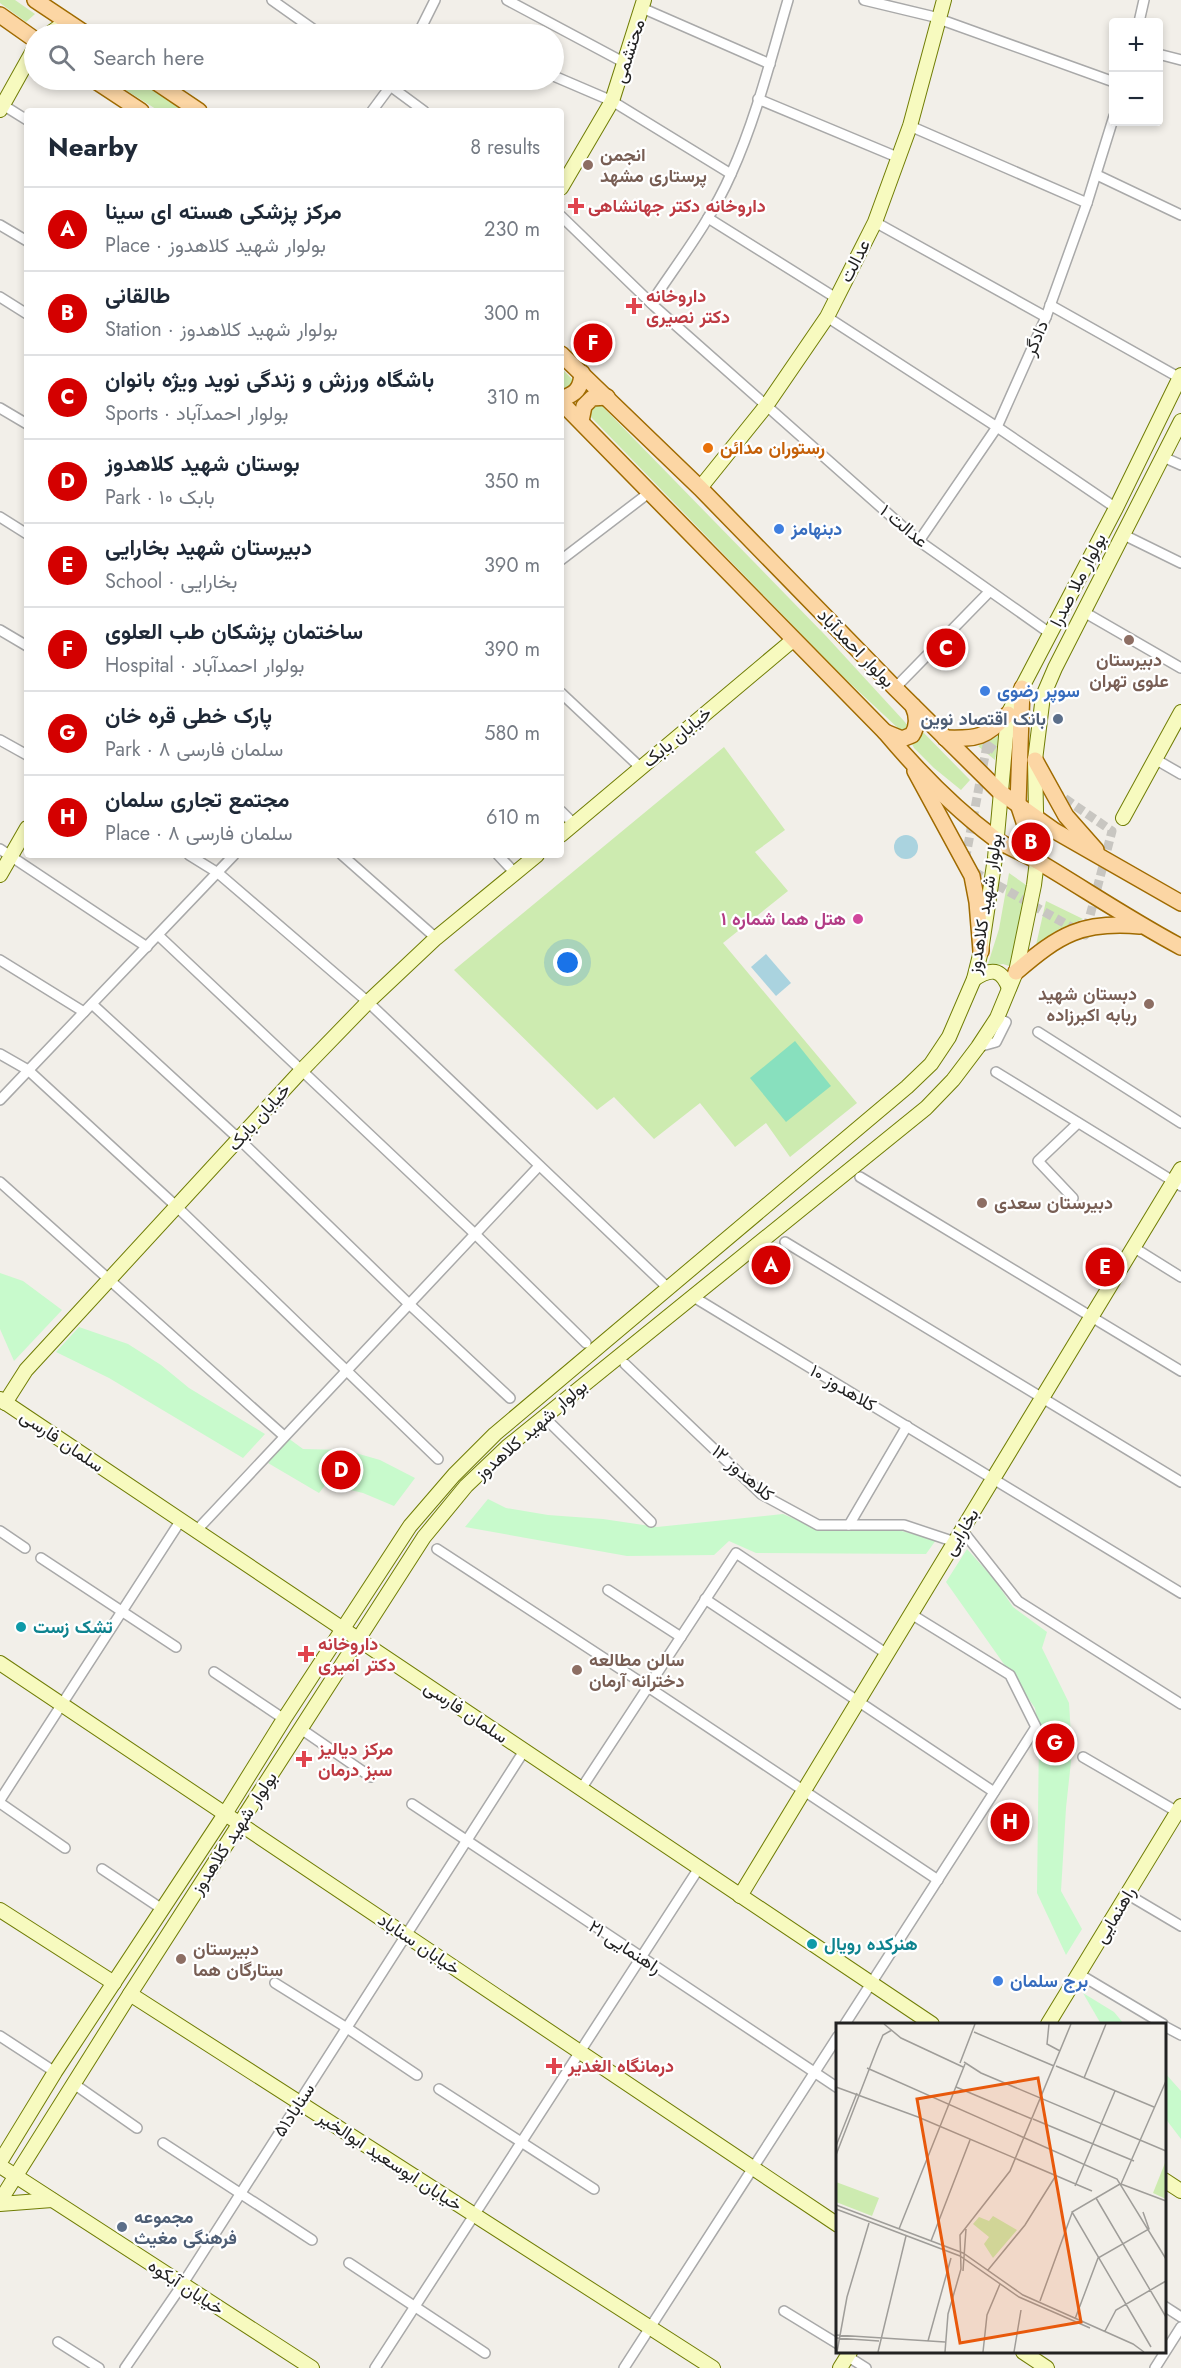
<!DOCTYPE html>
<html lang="en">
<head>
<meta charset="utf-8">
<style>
	:root { --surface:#fff; --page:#f6f6f7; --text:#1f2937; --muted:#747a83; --line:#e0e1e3; --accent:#d40000 }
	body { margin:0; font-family:Jost,Vazirmatn,sans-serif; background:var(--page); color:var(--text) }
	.controls { position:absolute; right:18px; top:18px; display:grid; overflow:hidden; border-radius:6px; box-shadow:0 3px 9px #0003 }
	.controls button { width:54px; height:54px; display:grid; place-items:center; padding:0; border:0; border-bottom:2px solid var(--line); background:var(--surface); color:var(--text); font:30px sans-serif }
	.you { position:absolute; left:568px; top:963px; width:21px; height:21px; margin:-15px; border:4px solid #fff; border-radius:50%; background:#1a73e8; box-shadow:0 0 0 9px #1a73e833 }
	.badge { display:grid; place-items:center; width:39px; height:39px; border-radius:50%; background:var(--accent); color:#fff; font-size:20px; font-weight:700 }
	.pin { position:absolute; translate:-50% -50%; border:3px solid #fff; box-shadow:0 2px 6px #0006 }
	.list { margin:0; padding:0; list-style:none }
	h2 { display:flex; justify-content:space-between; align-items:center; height:78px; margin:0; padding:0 24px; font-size:26px }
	h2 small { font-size:20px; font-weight:400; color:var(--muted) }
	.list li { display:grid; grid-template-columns:39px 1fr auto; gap:18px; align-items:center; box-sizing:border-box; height:84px; padding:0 24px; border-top:2px solid var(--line) }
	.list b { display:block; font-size:22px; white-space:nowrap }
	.list p { margin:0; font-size:20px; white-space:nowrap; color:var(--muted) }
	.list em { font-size:20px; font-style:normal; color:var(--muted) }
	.icon { flex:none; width:33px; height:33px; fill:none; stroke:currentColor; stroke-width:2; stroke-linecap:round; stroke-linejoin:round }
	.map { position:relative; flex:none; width:1181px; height:2368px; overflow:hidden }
	.search { position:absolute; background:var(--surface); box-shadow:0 3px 9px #0003; left:24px; top:24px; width:540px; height:66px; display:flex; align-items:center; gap:15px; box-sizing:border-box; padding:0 21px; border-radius:33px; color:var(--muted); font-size:22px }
	.panel { position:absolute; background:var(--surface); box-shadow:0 3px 9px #0003; left:24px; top:108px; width:540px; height:750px; border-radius:6px }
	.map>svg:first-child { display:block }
	.grass { fill:#cdebb0 }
	.park { fill:#c8facc }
	.pitch { fill:#88e0be }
	.water { fill:#aad3df }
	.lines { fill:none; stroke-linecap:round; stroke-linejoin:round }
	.street-tunnel { stroke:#c8c6c1; stroke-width:9; stroke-dasharray:9 4.5; stroke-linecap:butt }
	.street-casing { stroke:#a9a9a9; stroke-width:12 }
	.secondary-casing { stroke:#707d05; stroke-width:16 }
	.primary-casing { stroke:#a06b00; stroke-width:18 }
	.street { stroke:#fff; stroke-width:9 }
	.secondary { stroke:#f7fabf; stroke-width:14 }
	.primary { stroke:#fcd6a4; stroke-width:15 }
	.education-dot { fill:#8d6e63; stroke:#fff; stroke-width:2 }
	.health-dot { fill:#e0444e; stroke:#fff; stroke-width:2 }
	.food-dot { fill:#e8710a; stroke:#fff; stroke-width:2 }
	.shop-dot { fill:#3f7fe0; stroke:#fff; stroke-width:2 }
	.service-dot { fill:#5c6f8a; stroke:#fff; stroke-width:2 }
	.hotel-dot { fill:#d1479c; stroke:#fff; stroke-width:2 }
	.culture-dot { fill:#0f9aa8; stroke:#fff; stroke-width:2 }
	.labels { text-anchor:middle; stroke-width:4.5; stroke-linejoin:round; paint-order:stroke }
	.street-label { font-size:18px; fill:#222; stroke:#fff }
	.education-label { font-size:18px; font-weight:bold; fill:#785e54; stroke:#fff; text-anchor:start }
	.health-label { font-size:18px; font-weight:bold; fill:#be3a42; stroke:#fff; text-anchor:start }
	.food-label { font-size:18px; font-weight:bold; fill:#c56008; stroke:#fff; text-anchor:start }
	.shop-label { font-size:18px; font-weight:bold; fill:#366cbe; stroke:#fff; text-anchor:start }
	.service-label { font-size:18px; font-weight:bold; fill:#4e5e75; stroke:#fff; text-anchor:end }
	.hotel-label { font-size:18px; font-weight:bold; fill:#b23c85; stroke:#fff; text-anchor:end }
	.culture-label { font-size:18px; font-weight:bold; fill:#0d838f; stroke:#fff; text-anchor:start }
	.inset-road { fill:none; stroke:#9f9d99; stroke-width:1.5 }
	.view { fill:#e8590c; fill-opacity:0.15; stroke:#e8590c; stroke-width:3 }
	.inset-edge { fill:none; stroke:#222; stroke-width:3 }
</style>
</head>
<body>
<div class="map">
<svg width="1181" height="2368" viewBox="0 0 1181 2368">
	<rect width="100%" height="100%" fill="#f2efe9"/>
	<g class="grass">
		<polygon points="0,0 15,0 35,14 26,22 0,3"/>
		<polygon points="110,80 137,80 184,111 159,111"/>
		<polygon points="561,368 574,381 574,386 563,392 561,389"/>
		<polygon points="591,404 600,404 826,636 904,721 908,726 907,732 900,730 838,672 588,414"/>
		<polygon points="919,728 970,780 961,790 934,768 914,748 912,744 919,737"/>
		<polygon points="998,736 995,760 978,746"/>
		<polygon points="724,747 785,830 755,852 788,891 723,943 857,1103 790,1157 766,1123 735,1147 700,1103 654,1139 614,1097 597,1110 454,970"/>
		<polygon points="1009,873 1026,885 1012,967 1003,964 987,967 999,929"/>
		<polygon points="1046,901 1083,919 1059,929 1036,945"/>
	</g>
	<g class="park">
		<polygon points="0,1273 23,1281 62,1310 14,1361 0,1329"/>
		<polygon points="79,1327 128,1344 161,1365 189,1388 265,1434 243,1458 109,1378 56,1352"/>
		<polygon points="288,1438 303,1449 345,1450 380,1460 415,1478 394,1506 363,1493 326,1484 319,1493 268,1463"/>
		<polygon points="488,1499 506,1508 548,1515 603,1519 657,1527 783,1514 820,1530 898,1530 936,1540 926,1554 756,1553 729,1541 714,1555 627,1556 465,1527"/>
		<polygon points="967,1549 994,1579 1013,1607 1047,1632 1042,1648 1069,1703 1072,1752 1066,1808 1061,1891 1082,1929 1066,1955 1037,1893 1039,1735 1035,1708 946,1582"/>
		<polygon points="1083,1993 1114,2012 1124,2024 1101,2024"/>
		<polygon points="1164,2072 1181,2091 1181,2139 1165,2118"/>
	</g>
	<polygon class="pitch" points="795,1041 831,1086 786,1122 750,1078"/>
	<g class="water">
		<circle cx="906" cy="847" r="12"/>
		<polygon points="766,954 791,983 776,996 751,967"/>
	</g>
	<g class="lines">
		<polygon class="street-tunnel" points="987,745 1112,831 1085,935 964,866"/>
		<g class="street-casing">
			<g id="street">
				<polyline points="272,0 320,34"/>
				<polyline points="507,0 625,63"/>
				<polyline points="864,0 939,18"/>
				<polyline points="642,8 770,64"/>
				<polyline points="939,19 1114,82"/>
				<polyline points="1139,22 1144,0"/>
				<polyline points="418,34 435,0"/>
				<polyline points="1158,54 1181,60"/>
				<polyline points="556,77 612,101 731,174"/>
				<polyline points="382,80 424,111"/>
				<polyline points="758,99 897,157"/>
				<polyline points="3,105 27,120"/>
				<polyline points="372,111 395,80"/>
				<polyline points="910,126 1087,203"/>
				<polyline points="1097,175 1181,215"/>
				<polyline points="561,216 654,306 919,541 1051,634"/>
				<polyline points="708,218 836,298"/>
				<polyline points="875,222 1046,317"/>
				<polyline points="0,225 27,241"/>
				<polyline points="0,297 27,314"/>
				<path d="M651,303C679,261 711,220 731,174C756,119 771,58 788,0"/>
				<polyline points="1050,305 1180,378"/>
				<polyline points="827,317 997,427 1116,508"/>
				<polyline points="0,408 27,424"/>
				<polyline points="1163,457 1181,465"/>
				<polyline points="0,517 27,534"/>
				<polyline points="1124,535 1181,563"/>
				<polyline points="919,541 997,427 1046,317 1087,203 1114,116"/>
				<polyline points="561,560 650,492"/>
				<polyline points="1084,612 1181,668"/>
				<polyline points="0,630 27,646"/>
				<polyline points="895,688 989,592"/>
				<polyline points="561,693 641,768"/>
				<polyline points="0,740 27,755"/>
				<polyline points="1155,759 1181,774"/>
				<polyline points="561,811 574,824"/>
				<polyline points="0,849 147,947"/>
				<polyline points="189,855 218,873 368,1002 667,1287"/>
				<polyline points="342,855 436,938"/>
				<polyline points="498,855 515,873"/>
				<polyline points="158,935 475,1234 586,1343"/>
				<polyline points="0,960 84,1012"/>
				<polyline points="92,1004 239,1139 409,1304 510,1398"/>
				<polyline points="1038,1032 1181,1123"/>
				<polyline points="978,1047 996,1042 1006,1022 997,1018"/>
				<polyline points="0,1054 28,1070 177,1207 438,1459"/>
				<polyline points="996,1072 1181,1186"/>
				<polyline points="0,1100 234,855"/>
				<polyline points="860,1177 1181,1371"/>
				<polyline points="0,1182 284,1436"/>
				<polyline points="1073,1198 1038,1161 1078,1123"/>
				<polyline points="785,1242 1181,1482"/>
				<polyline points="1133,1247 1181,1277"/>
				<polyline points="692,1296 1181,1593"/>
				<polyline points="625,1364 761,1494 818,1525 904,1525 955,1542"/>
				<polyline points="544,1417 651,1522"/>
				<polyline points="849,1525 907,1426"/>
				<polyline points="962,1530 1018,1601 1181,1704"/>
				<polyline points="0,1531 25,1548"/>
				<polyline points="196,1531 539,1166"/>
				<polyline points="437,1549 648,1687 938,1880"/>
				<polyline points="41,1558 176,1647"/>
				<polyline points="608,1590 681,1637"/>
				<polyline points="705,1599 994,1792"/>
				<polyline points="214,1672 284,1719"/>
				<polyline points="301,1729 371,1777"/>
				<polyline points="1083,1757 1181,1814"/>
				<polyline points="581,1789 736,1553 887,1654"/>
				<polyline points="0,1800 181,1520"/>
				<polyline points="0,1803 65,1848"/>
				<polyline points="412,1804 838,2088"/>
				<polyline points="102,1869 162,1909"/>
				<polyline points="1127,1894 1181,1926"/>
				<polyline points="1079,1974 1163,2024"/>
				<polyline points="275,1983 347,2028 417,2075"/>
				<polyline points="845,2024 1036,1727 1010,1675 911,1614"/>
				<polyline points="1164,2026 1181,2035"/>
				<polyline points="0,2036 55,2072"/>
				<polyline points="74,2084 137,2128"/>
				<polyline points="439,2089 594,2189"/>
				<polyline points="163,2143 312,2240"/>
				<polyline points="349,2263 485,2353"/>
				<polyline points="1164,2306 1181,2317"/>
				<polyline points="784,2311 838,2344"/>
				<polyline points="58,2342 99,2368"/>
				<polyline points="847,2356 866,2368"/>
				<polyline points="125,2368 182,2285 524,1751"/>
				<polyline points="375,2368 699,1868"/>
				<polyline points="624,2368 838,2036"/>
				<polyline points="1155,2368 1181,2327"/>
			</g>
		</g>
		<g class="secondary-casing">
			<g id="secondary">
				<polyline points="49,34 67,21"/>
				<polyline points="0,110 34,49"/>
				<polyline points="561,188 612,101 644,0"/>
				<polyline points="700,488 766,406 827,317 875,222 910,126 944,0"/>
				<polyline points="1123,818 1181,712"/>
				<polyline points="561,835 793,640"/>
				<polyline points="0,875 27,828"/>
				<path d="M974,979C991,968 1001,968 1009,988"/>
				<polyline points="0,1399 932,2024"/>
				<polyline points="5,1403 26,1370 302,1070 368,1002 436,938 537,855"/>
				<polyline points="0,1663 838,2225"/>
				<polyline points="740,1896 1181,1169"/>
				<polyline points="0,1910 114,1983"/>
				<polyline points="130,1994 713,2368"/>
				<polyline points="1048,2024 1181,1806"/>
				<polyline points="0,2162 55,2072 225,1814 284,1719 410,1526 454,1475 495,1434 907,1087 931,1064 949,1037 974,979 981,951 995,858 1008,714 1116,508 1181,375"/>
				<polyline points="0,2166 312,2368"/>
				<polyline points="1164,2180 1181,2191"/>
				<polyline points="0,2201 130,1994 424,1537 466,1486 507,1447 926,1108 953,1080 978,1047 997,1018 1016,972 1034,885 1037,861 1035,760 1043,696 1055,668 1181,421"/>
				<polyline points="0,2204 52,2200"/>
				<polyline points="1023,2352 1047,2368"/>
				<polyline points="840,2368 850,2352"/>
			</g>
		</g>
		<g class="primary-casing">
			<g id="primary">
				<polyline points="35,0 86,34"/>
				<polyline points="0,15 34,39"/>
				<polyline points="94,80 141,111"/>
				<polyline points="153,80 199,111"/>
				<polyline points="561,354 700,488 895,688 1000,792 1055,831 1181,903"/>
				<path d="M561,399C576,394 581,389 582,373"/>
				<path d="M561,402L885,732C917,770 954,808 994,838C1008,848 1024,853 1039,862C1086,890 1132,921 1181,947"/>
				<polyline points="581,421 584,406 592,398 607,397"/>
				<polyline points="1022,688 1018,804 1037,861"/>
				<path d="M885,732L902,739L912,735C918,726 917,715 913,706"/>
				<path d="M945,738C979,739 984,738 1008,714"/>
				<polyline points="1035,760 1066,816 1096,850"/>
				<polyline points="915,771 972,876 977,902 981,951"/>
				<path d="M1016,972C1060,934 1082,921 1140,926"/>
			</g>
		</g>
		<use href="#street" class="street"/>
		<use href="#secondary" class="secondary"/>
		<use href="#primary" class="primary"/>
	</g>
	<g class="education-dot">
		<circle cx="588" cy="165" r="6"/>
		<circle cx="1129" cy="640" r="6"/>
		<circle cx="1149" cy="1004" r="6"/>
		<circle cx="982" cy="1203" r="6"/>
		<circle cx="577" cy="1670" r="6"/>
		<circle cx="181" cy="1959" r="6"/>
	</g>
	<g class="health-dot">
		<path d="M573 197h6v6h6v6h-6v6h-6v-6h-6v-6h6z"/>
		<path d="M631 297h6v6h6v6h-6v6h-6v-6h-6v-6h6z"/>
		<path d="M303 1645h6v6h6v6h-6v6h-6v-6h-6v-6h6z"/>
		<path d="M301 1750h6v6h6v6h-6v6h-6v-6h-6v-6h6z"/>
		<path d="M551 2057h6v6h6v6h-6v6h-6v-6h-6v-6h6z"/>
	</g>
	<circle class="food-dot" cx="708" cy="448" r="6"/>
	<g class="shop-dot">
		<circle cx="779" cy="529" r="6"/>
		<circle cx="985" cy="691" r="6"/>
		<circle cx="998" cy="1981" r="6"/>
	</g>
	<g class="service-dot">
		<circle cx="1058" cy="719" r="6"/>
		<circle cx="122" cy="2227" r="6"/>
	</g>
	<circle class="hotel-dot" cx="858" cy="919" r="6"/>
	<g class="culture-dot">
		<circle cx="21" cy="1627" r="6"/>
		<circle cx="812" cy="1944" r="6"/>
	</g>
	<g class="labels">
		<g class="street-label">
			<text transform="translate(629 51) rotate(-72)" y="6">محتشمی</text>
			<text transform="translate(855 261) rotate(-63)" y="6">عدالت</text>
			<text transform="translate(1036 338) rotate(-67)" y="6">دادگر</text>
			<text transform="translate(904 526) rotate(40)" y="6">عدالت ۱</text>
			<text transform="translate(1078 580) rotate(-63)" y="6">بولوار ملا صدرا</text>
			<text transform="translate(856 648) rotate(46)" y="6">بولوار احمدآباد</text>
			<text transform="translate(677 737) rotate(-40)" y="6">خیابان بابک</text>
			<text transform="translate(985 904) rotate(-81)" y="6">بولوار شهید کلاهدوز</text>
			<text transform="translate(259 1117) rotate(-48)" y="6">خیابان بابک</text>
			<text transform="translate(843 1388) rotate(31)" y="6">کلاهدوز ۱۰</text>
			<text transform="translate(531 1430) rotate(-41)" y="6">بولوار شهید کلاهدوز</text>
			<text transform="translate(62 1441) rotate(34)" y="6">سلمان فارسی</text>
			<text transform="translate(743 1473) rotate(41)" y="6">کلاهدوز ۱۲</text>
			<text transform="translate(961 1532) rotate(-59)" y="6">بخارایی</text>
			<text transform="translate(466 1712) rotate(34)" y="6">سلمان فارسی</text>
			<text transform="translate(234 1833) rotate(-57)" y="6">بولوار شهید کلاهدوز</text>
			<text transform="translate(1115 1915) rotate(-59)" y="6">راهنمایی</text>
			<text transform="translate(419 1944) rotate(34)" y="6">خیابان سناباد</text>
			<text transform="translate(625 1947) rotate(33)" y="6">راهنمایی ۲۱</text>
			<text transform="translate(294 2110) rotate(-57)" y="6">سناباد۵۱</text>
			<text transform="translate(390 2161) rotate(33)" y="6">خیابان ابوسعید ابوالخیر</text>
			<text transform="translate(186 2287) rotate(33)" y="6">خیابان آبکوه</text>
		</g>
		<g class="education-label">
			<text x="600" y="161">انجمن<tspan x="600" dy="21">پرستاری مشهد</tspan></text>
			<text x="1129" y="666" text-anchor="middle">دبیرستان<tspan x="1129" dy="21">علوی تهران</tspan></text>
			<text x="1137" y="1000" text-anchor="end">دبستان شهید<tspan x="1137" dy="21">ربابه اکبرزاده</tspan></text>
			<text x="994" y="1209">دبیرستان سعدی</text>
			<text x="589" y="1666">سالن مطالعه<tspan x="589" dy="21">دخترانه آرمان</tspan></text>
			<text x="193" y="1955">دبیرستان<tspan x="193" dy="21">ستارگان هما</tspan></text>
		</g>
		<g class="health-label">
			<text x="588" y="212">داروخانه دکتر جهانشاهی</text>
			<text x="646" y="302">داروخانه<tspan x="646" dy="21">دکتر نصیری</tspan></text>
			<text x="318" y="1650">داروخانه<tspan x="318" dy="21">دکتر امیرى</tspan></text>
			<text x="318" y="1755">مرکز دیالیز<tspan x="318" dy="21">سبز درمان</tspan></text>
			<text x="568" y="2072">درمانگاه الغدیر</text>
		</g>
		<g class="food-label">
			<text x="720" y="454">رستوران مدائن</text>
		</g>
		<g class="shop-label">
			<text x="791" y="535">دبنهامز</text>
			<text x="997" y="697">سوپر رضوی</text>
			<text x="1010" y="1987">برج سلمان</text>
		</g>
		<g class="service-label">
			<text x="1046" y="725">بانک اقتصاد نوین</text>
			<text x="134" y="2223" text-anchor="start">مجموعه<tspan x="134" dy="21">فرهنگی مغیث</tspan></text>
		</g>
		<g class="hotel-label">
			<text x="846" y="925">هتل هما شماره ۱</text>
		</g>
		<g class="culture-label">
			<text x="33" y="1633">تشک زست</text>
			<text x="824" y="1950">هنرکده رویال</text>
		</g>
	</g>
	<g transform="translate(836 2023)">
		<rect width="330" height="330" fill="#f2efe9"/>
		<path d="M329,140L330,141V176L317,170ZM0,159L43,175L36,193L0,179ZM157,193L181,207L157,235L148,221L153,214L137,201L143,194L153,198Z" fill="#cdebb0"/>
		<path class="inset-road" d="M48,1L65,15L127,44M213,1L211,21L224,28M138,9L218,43M128,39L145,50L330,128M124,40L139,1M220,43L318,84M31,45L281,156L330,236M248,55L270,1M0,64L82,94L256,168M120,64L196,96M197,96L298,138M0,123L21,70M0,132L41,26L47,12L56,7M284,161L236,189L315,324M285,161L330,58M285,161L330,178M239,163L279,68M260,175L330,294M0,182L127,230L187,272L297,321L308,329M0,186L124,233L183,274L254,305M63,206L129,41M95,218L134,117M152,247L189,202L219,154M127,248L130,206M204,278L236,190M239,296L262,235L313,206L307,189M269,308L280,287L330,258M0,312L109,319M0,315L43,318M92,318L115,235M1,329L11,274L33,200M42,329L70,213M109,329L112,291L125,246L124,212L174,148L235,1M147,329L151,292L164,261M178,329L185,287"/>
		<path class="view" d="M202,55L245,299L124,320L81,76Z"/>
		<rect width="330" height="330" class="inset-edge"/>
	</g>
</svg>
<div class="controls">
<button>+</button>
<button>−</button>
</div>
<div class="you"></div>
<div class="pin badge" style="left:771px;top:1265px">A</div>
<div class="pin badge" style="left:1031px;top:842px">B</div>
<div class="pin badge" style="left:946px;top:648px">C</div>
<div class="pin badge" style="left:341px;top:1470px">D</div>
<div class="pin badge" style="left:1105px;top:1267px">E</div>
<div class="pin badge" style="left:593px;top:343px">F</div>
<div class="pin badge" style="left:1055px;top:1743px">G</div>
<div class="pin badge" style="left:1010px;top:1822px">H</div>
<div class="search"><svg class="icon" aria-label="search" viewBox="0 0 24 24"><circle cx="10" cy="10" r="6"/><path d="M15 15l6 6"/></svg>Search here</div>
<section class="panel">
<h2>Nearby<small>8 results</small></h2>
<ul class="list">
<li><span class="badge">A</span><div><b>مرکز پزشکی هسته ای سینا</b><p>Place · بولوار شهید کلاهدوز</p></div><em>230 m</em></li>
<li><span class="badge">B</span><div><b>طالقانی</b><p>Station · بولوار شهید کلاهدوز</p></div><em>300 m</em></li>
<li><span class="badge">C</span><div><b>باشگاه ورزش و زندگی نوید ویژه بانوان</b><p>Sports · بولوار احمدآباد</p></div><em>310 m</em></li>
<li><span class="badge">D</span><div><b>بوستان شهید کلاهدوز</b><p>Park · بابک ۱۰</p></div><em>350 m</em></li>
<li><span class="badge">E</span><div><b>دبیرستان شهید بخارایی</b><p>School · بخارایی</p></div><em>390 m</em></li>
<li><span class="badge">F</span><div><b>ساختمان پزشكان طب العلوى</b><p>Hospital · بولوار احمدآباد</p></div><em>390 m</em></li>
<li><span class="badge">G</span><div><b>پارک خطی قره خان</b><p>Park · سلمان فارسی ۸</p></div><em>580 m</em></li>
<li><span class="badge">H</span><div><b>مجتمع تجاری سلمان</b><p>Place · سلمان فارسی ۸</p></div><em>610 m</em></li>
</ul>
</section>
</div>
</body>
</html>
